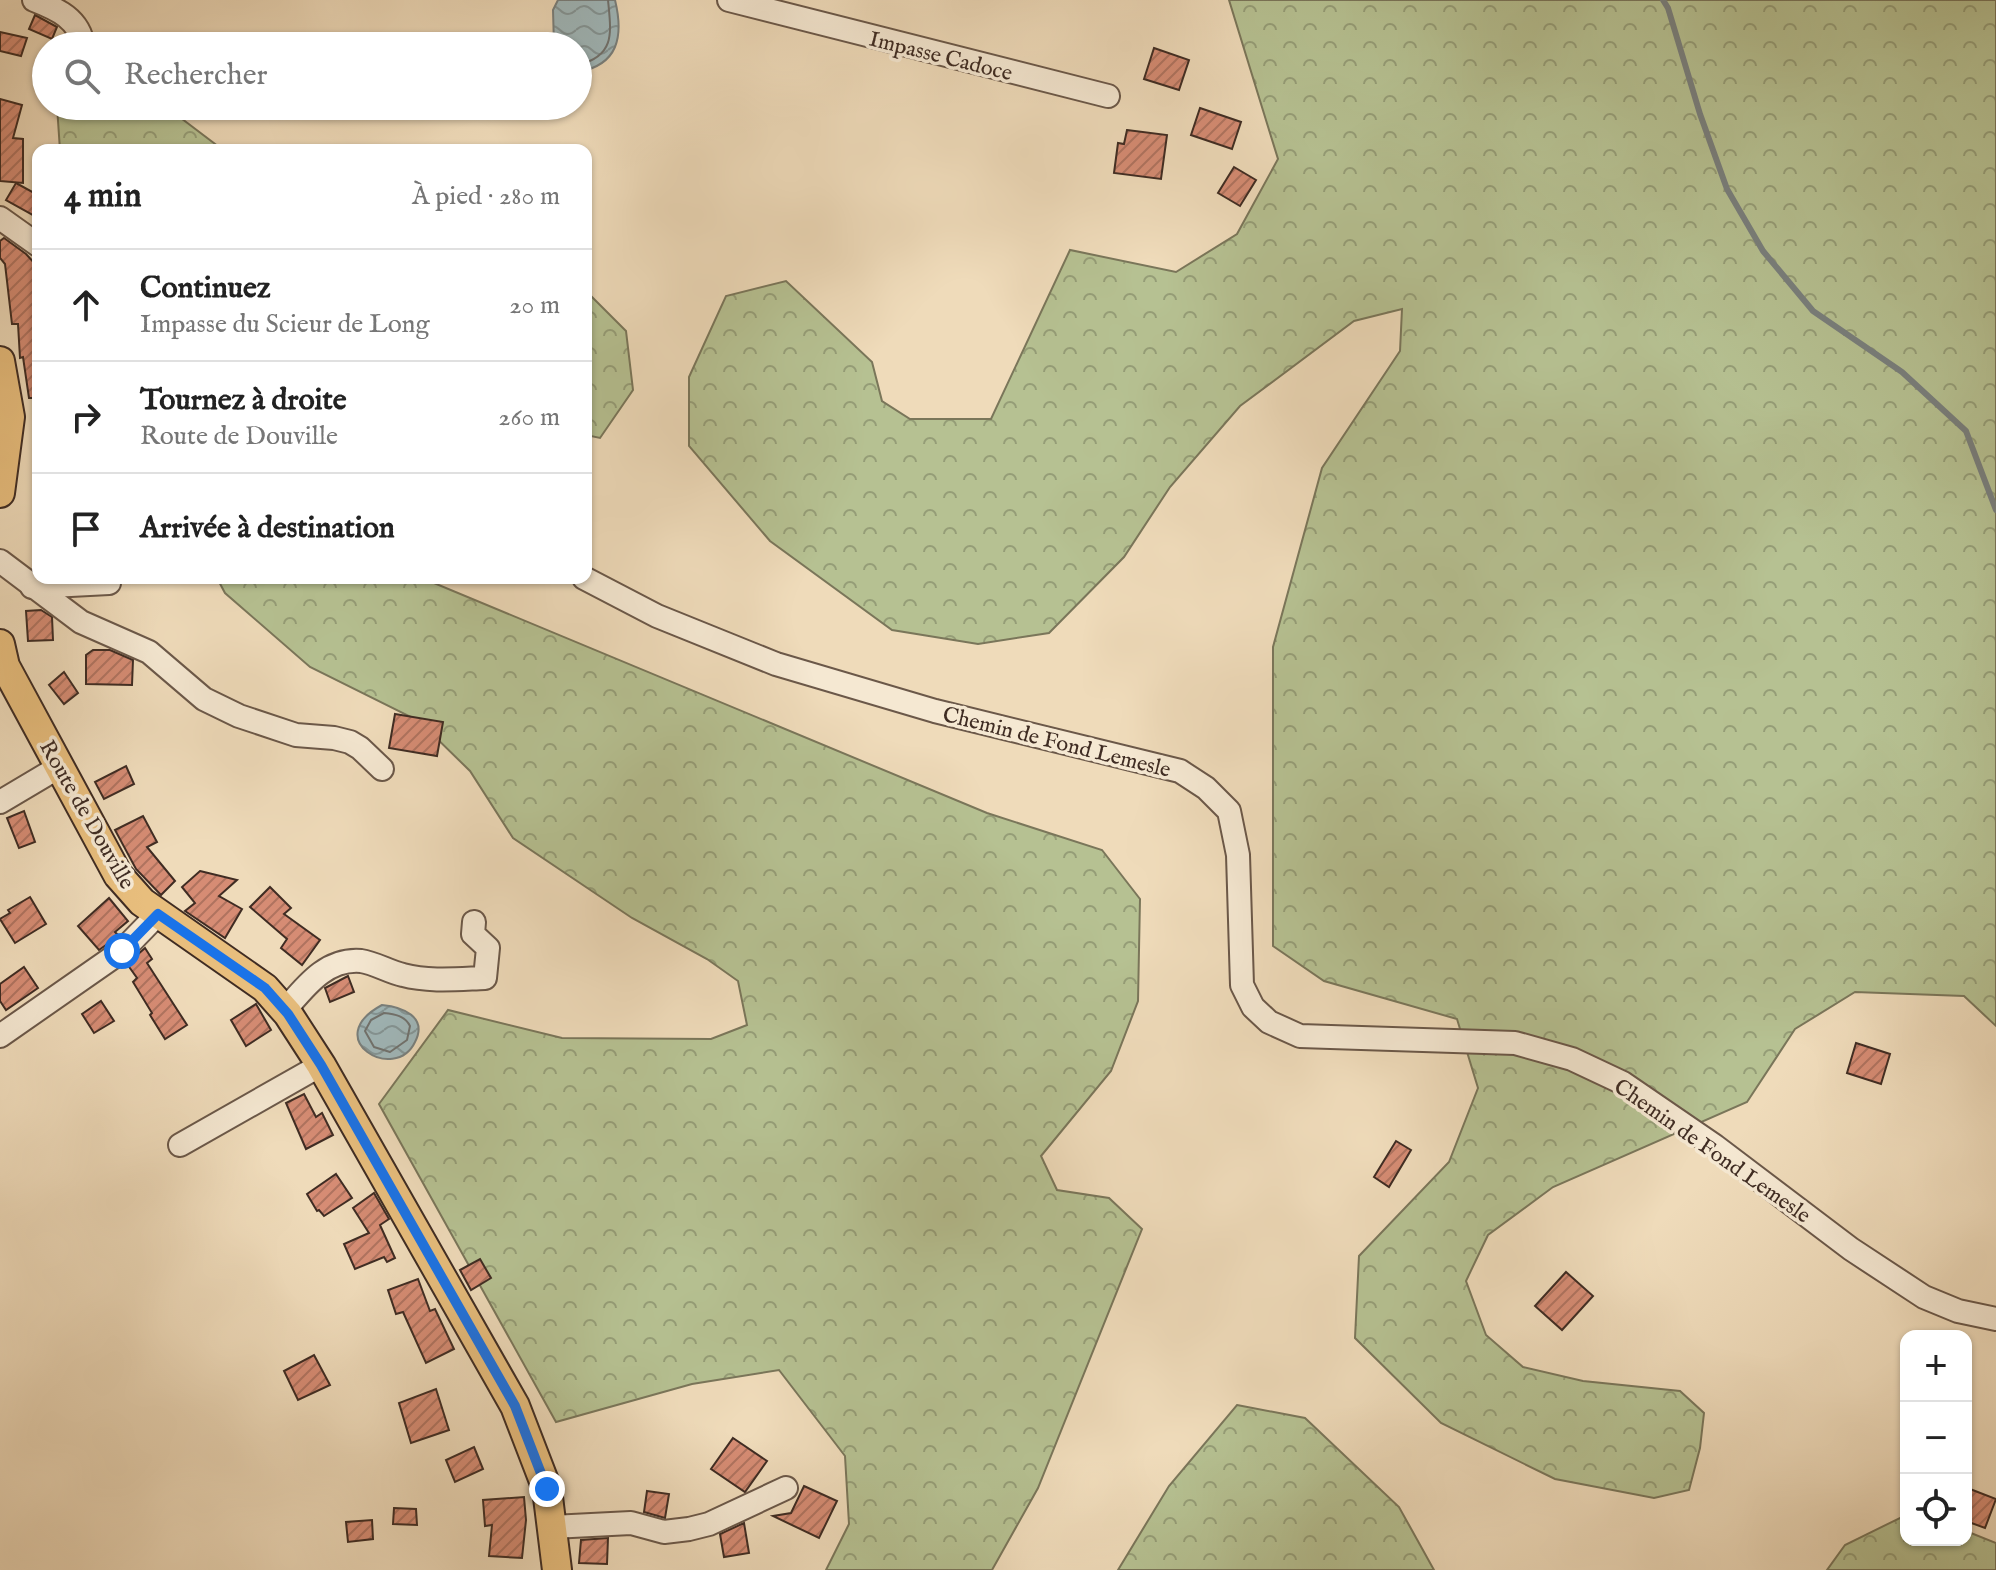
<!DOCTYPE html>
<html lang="fr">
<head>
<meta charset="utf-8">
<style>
	:root { --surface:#fff; --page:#f2f2f2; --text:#222; --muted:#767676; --line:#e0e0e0 }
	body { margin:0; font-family:"IM FELL English",serif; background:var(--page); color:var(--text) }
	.controls { position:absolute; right:24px; bottom:24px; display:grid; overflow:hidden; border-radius:16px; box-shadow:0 2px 6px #0004 }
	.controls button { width:72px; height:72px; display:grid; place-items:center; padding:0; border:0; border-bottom:2px solid var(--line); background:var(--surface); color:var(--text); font:40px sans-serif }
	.stop { position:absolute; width:24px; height:24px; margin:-18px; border:6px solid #1a73e8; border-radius:50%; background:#fff }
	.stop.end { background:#1a73e8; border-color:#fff; box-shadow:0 2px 8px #0008 }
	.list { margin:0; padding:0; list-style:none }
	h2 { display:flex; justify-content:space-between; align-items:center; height:104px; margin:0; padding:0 32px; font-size:34px }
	h2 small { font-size:26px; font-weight:400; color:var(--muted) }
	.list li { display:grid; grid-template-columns:52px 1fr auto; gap:24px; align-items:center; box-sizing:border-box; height:112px; padding:0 32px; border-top:2px solid var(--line) }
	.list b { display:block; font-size:30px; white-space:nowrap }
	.list p { margin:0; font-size:26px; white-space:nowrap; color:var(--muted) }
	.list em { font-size:26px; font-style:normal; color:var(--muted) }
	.icon { flex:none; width:44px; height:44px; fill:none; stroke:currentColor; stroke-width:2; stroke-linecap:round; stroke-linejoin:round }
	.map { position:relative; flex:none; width:1996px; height:1570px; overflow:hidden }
	.search { position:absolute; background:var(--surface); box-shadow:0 2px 6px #0004; left:32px; top:32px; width:560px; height:88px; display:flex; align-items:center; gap:20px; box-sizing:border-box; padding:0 28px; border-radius:44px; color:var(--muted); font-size:30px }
	.panel { position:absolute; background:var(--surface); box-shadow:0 2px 6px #0004; left:32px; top:144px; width:560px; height:440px; border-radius:16px }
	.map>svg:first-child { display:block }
	.forest { fill:url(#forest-crowns); stroke:#7a765a; stroke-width:2 }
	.water { fill:url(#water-waves); stroke:#79807e; stroke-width:2 }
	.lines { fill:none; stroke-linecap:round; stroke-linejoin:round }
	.shore { stroke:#70726f; stroke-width:2 }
	.stream { stroke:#79807e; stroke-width:6 }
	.building { fill:url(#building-hatch); stroke:#3f2c23; stroke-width:2 }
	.minor-casing { stroke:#6b5849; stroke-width:26 }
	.major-casing { stroke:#3f2c23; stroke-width:32 }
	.minor { stroke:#f5e8d2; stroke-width:22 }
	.major { stroke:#e8be7d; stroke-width:28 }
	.route { stroke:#1a73e8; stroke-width:10 }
	.labels { text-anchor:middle; stroke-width:7; stroke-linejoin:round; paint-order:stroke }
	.street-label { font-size:22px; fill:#3f2c23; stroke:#f5e8d2 }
</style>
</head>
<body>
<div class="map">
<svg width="1996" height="1570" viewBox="0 0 1996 1570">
	<defs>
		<pattern id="forest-crowns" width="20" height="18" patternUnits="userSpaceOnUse" patternTransform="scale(2)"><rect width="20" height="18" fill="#b6c192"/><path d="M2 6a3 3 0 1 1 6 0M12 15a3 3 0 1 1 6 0" fill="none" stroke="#959d77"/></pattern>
		<pattern id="water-waves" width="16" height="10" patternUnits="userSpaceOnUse" patternTransform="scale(2)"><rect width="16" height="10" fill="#a0b8bb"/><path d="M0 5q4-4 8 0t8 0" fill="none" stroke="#849698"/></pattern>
		<pattern id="building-hatch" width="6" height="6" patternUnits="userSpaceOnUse" patternTransform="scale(2)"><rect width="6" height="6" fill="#d68c74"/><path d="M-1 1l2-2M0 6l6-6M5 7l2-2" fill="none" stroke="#af735f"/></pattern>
	</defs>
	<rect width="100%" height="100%" fill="#efdbba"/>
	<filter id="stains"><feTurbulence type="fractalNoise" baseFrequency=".0025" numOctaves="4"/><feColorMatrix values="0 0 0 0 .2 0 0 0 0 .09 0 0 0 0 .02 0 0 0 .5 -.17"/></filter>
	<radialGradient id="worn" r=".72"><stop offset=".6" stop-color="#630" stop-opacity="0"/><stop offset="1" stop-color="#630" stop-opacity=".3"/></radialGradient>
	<g class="forest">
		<polygon points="1229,0 1996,0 1996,1026 1964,996 1855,992 1795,1029 1747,1102 1553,1187 1488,1235 1466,1281 1486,1335 1523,1367 1583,1381 1680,1391 1704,1413 1700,1448 1689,1490 1654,1498 1555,1479 1441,1423 1355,1338 1359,1256 1449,1162 1478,1088 1457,1019 1324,981 1273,946 1273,647 1322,468 1400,351 1402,309 1354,321 1240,406 1170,487 1124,557 1049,633 978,644 892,630 770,541 689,446 689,377 726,296 786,281 872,362 882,401 910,419 991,419 1070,250 1176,272 1237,234 1278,159"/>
		<polygon points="57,106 165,106 223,150 60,150"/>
		<polygon points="586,291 626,331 633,390 600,438 586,435"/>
		<polygon points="217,578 422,578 987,813 1102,850 1140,899 1138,1001 1111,1071 1041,1156 1057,1190 1109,1198 1142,1229 1038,1488 992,1570 826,1570 849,1524 845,1456 779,1370 692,1384 556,1422 379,1104 448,1010 562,1038 711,1039 747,1025 738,981 707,959 632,918 513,838 470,771 419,721 310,667 225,593"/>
		<polygon points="1237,1405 1305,1418 1399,1507 1434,1570 1118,1570 1169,1486"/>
		<polygon points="1906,1515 1906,1540 1966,1540 1966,1531 1996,1543 1996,1570 1827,1570 1845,1545"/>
	</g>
	<g class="water">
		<path d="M558,0H615C624,37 618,65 578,72V46H554L553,10Z"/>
		<path d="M382,1005C403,1007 428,1017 415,1042C395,1084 319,1039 382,1005Z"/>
	</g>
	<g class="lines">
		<g class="shore">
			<path d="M578,65C616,56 611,32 608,0"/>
			<path d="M384,1013C395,1014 405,1016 410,1026L407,1040L390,1052L374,1047L365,1031L371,1020Z"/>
		</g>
		<polyline class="stream" points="1663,0 1668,8 1700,114 1727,189 1763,251 1813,311 1902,372 1966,431 1996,510"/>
	</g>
	<g class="building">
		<polygon points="35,15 57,27 52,39 29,29"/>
		<polygon points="0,32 27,38 21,56 0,51"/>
		<polygon points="1154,48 1189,60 1179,90 1144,79"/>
		<polygon points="0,99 22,105 13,138 23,139 23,183 0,181"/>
		<polygon points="1200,108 1241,122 1232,149 1191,135"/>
		<polygon points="1127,130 1167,135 1161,179 1114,173 1118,143 1124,144"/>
		<polygon points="1234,167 1256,180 1240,206 1218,193"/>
		<polygon points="16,183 38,195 38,205 33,215 6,200"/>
		<polygon points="4,238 26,254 38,267 38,398 29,398 23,357 20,358 18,324 12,324 5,264 0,258 0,241"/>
		<polygon points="41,610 52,617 53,640 28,641 26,611"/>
		<polygon points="93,650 110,650 133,660 132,685 86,684 86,655"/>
		<polygon points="64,672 78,693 64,704 49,685"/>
		<polygon points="395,714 443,722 437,756 389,748"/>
		<polygon points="126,766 134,784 104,799 95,782"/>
		<polygon points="24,811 35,842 19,848 7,818"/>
		<polygon points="143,816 157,842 147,847 175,881 161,895 136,869 115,830"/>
		<polygon points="200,871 237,880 219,896 242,909 225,938 185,911 195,903 182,887"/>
		<polygon points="270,887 291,908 284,914 320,940 302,965 281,948 287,939 250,907"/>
		<polygon points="30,897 46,924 15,943 0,919 10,913 8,910"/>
		<polygon points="109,898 128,921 115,932 118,935 113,940 99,950 78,926"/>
		<polygon points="145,948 152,959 147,963 187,1025 165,1039 150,1015 152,1013 133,982 137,978 127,964"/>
		<polygon points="24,967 38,988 6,1010 0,1001 0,984"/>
		<polygon points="348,976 354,992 330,1002 325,988"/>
		<polygon points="101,1001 114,1021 94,1033 82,1014"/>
		<polygon points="256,1004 271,1030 246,1046 231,1020"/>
		<polygon points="1856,1043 1890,1054 1881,1084 1847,1073"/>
		<polygon points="304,1094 316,1117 322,1113 333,1135 306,1149 286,1103"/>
		<polygon points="1396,1141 1411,1150 1389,1187 1374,1177"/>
		<polygon points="336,1174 352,1198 324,1216 319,1210 317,1211 307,1194"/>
		<polygon points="374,1193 389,1219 380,1225 395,1258 387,1262 384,1257 355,1269 344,1244 369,1233 353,1208"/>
		<polygon points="480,1259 491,1278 471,1290 460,1270"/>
		<polygon points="1566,1272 1593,1296 1562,1330 1535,1306"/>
		<polygon points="418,1279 430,1311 435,1309 454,1349 426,1363 403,1312 396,1314 388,1290"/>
		<polygon points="314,1355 330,1385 298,1400 284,1371"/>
		<polygon points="436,1389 449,1430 411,1443 399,1403"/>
		<polygon points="733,1438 767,1461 745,1492 711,1469"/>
		<polygon points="474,1447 483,1469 455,1482 446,1460"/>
		<polygon points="804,1486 837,1501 819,1538 773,1516 791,1513"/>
		<polygon points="1970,1489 1996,1499 1985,1528 1966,1521 1966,1499"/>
		<polygon points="647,1491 669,1494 665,1518 644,1512"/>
		<polygon points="524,1497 526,1520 522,1558 489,1556 492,1525 485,1526 483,1500"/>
		<polygon points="394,1508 416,1509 417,1525 393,1524"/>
		<polygon points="372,1520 373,1539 348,1542 346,1522"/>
		<polygon points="744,1523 749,1553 724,1557 720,1534"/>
		<polygon points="608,1538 607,1564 579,1563 581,1540"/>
	</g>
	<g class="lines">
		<g class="minor-casing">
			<g id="minor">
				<path d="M34,0C57,9 80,19 83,46"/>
				<polyline points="729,0 1108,96"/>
				<polyline points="0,218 38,245"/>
				<polyline points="0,561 81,622 149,652 204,699 239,716 296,735 334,738 350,742 360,748 382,769"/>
				<polyline points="584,578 657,616 776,664 935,711 1180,771 1206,788 1229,811 1238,855 1242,985 1253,1007 1269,1022 1300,1036 1515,1043 1572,1059 1623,1083 1715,1146 1851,1249 1924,1297 1958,1311 1996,1319"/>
				<polyline points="32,587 109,583"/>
				<polyline points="0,802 59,767"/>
				<path d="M285,1010C305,987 326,958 361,961C375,963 389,972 403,975C429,982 458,979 485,978L488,948L473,934L474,922"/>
				<polyline points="0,1036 122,951 158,914"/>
				<polyline points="180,1145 321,1065"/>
				<polyline points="552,1527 631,1523 664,1532 689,1529 709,1524 786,1488"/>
			</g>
		</g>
		<g class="major-casing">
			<g id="major">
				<polyline points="0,361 10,417 0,493"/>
				<polyline points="0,644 5,666 118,875 142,902 265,988 288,1014 321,1065 515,1406 547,1489 557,1570"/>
			</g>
		</g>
		<use href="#minor" class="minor"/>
		<use href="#major" class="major"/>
	</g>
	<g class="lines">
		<polyline class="route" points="122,951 158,914 265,988 288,1014 321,1065 515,1406 547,1489"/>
	</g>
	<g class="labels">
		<g class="street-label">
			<text transform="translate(941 55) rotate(14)" y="8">Impasse Cadoce</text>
			<text transform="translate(1057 741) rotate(14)" y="8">Chemin de Fond Lemesle</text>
			<text transform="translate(88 814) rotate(60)" y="8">Route de Douville</text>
			<text transform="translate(1713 1150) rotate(35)" y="8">Chemin de Fond Lemesle</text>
		</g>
	</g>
	<rect width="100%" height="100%" filter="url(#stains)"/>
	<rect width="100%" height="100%" fill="url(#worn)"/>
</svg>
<div class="controls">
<button>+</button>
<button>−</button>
<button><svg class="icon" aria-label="locate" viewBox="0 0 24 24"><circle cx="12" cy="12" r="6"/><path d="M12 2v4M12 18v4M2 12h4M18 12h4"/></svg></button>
</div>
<div class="stop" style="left:122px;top:951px"></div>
<div class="stop end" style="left:547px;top:1489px"></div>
<div class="search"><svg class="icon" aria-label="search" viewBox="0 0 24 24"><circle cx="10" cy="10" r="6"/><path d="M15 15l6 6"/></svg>Rechercher</div>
<section class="panel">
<h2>4 min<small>À pied · 280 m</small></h2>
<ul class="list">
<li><svg class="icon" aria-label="ahead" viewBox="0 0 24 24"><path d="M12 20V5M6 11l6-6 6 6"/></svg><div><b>Continuez</b><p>Impasse du Scieur de Long</p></div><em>20 m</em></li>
<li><svg class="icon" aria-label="right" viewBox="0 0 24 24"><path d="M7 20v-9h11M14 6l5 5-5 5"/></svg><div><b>Tournez à droite</b><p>Route de Douville</p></div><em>260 m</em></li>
<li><svg class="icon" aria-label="arrive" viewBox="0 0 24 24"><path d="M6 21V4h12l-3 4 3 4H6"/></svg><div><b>Arrivée à destination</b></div></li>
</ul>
</section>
</div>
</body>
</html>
